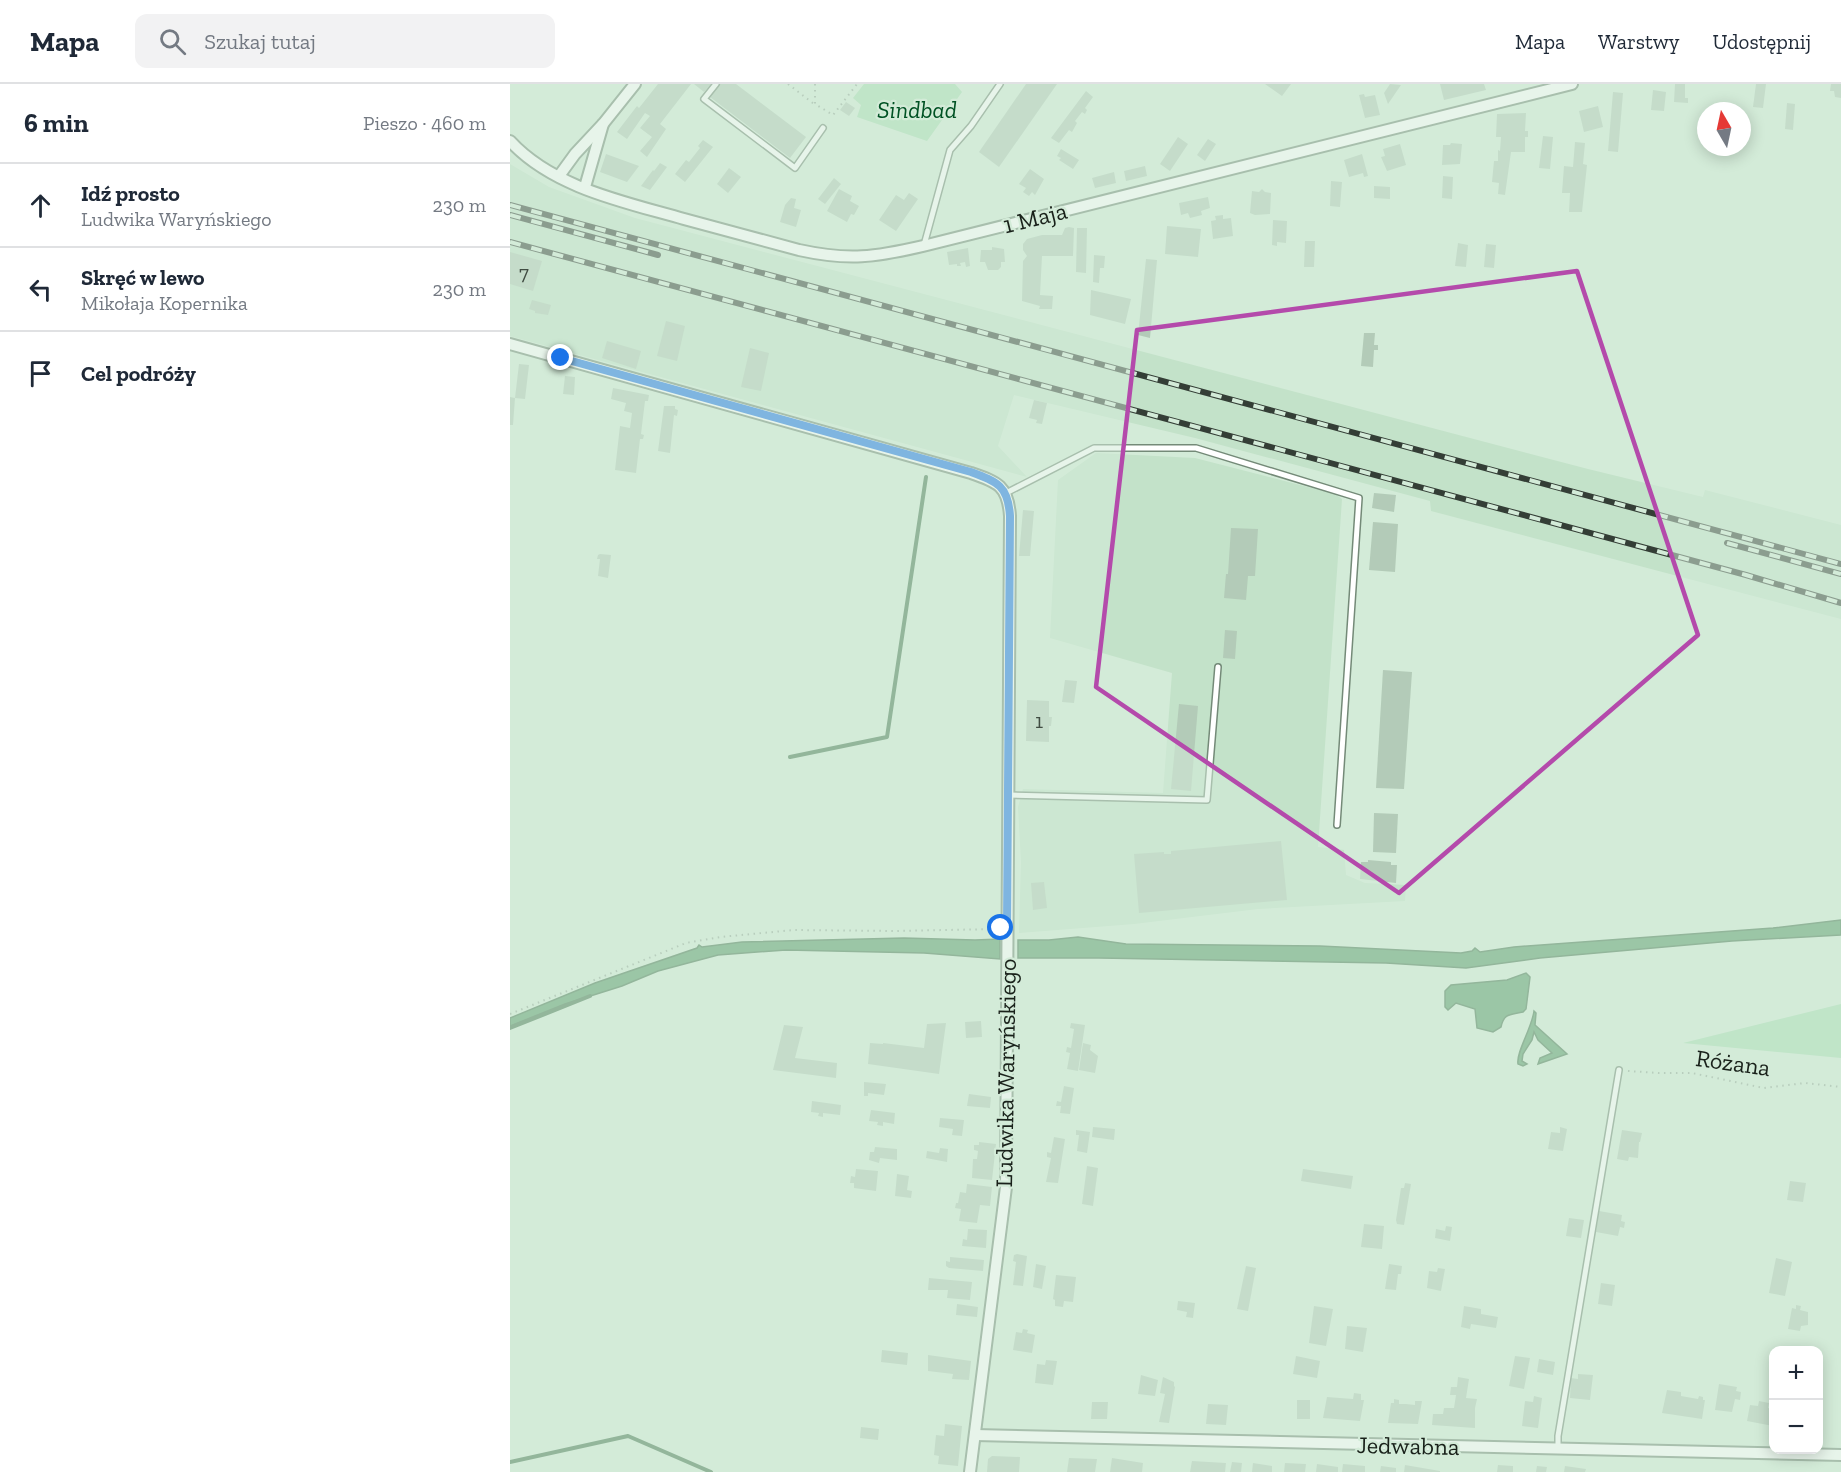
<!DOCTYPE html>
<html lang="pl">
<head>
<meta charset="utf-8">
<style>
	:root { --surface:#fff; --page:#f2f2f3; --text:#1f2937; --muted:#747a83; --line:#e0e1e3 }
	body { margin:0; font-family:"Zilla Slab",serif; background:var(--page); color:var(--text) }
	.controls { position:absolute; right:18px; bottom:18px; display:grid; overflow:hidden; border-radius:12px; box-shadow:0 3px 15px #0003 }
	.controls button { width:54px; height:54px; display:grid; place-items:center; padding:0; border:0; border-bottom:2px solid var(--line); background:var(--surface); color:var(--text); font:30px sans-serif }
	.compass { position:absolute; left:1187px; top:18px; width:54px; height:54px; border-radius:50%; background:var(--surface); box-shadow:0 3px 15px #0003; rotate:351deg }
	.stop { position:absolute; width:18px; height:18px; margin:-14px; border:4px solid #1a73e8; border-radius:50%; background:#fff }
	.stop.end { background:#1a73e8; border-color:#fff; box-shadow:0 2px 6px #0008 }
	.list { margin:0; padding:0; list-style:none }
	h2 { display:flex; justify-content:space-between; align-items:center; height:78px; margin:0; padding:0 24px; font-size:26px }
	h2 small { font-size:20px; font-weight:400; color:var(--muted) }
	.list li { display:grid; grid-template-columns:39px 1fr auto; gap:18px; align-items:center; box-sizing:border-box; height:84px; padding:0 24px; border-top:2px solid var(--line) }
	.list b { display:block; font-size:22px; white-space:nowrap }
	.list p { margin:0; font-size:20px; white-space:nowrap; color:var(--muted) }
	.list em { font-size:20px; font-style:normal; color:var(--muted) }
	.icon { flex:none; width:33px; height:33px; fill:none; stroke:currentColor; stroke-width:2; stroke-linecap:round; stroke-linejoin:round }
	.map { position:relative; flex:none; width:1331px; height:1388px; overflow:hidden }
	header { display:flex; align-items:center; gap:36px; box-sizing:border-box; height:84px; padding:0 30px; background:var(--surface); border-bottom:2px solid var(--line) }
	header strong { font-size:28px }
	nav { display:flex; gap:33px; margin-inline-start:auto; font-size:21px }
	.search { width:420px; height:54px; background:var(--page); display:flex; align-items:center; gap:15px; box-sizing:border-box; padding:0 21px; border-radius:12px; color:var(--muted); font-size:22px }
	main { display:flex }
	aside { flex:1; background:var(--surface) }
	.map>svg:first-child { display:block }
	.built { fill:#c3e2c9 }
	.green { fill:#a9ddb4 }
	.water { fill:#589a69; stroke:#457651; stroke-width:1.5 }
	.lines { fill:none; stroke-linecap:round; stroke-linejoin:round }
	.stream { stroke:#457651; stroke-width:4 }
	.building { fill:#b3cbb8 }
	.service-casing { stroke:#748a78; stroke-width:8 }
	.minor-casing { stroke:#748a78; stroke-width:14 }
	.path { stroke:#98ab9c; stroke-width:2; stroke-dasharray:1.5 4.5; stroke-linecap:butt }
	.service { stroke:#fff; stroke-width:5 }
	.minor { stroke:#fff; stroke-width:10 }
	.rail-casing { stroke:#343e36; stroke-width:6 }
	.rail { stroke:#d3ebd8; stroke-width:4; stroke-dasharray:11; stroke-linecap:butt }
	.route { stroke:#1a73e8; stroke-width:8 }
	.marked { fill:none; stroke:#b44aab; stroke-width:4.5; stroke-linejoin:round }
	.labels { text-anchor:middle; stroke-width:4.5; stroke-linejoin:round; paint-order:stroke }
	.number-label { font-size:21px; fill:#404c42 }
	.park-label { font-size:24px; font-style:italic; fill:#005224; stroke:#d3ebd8 }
	.street-label { font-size:24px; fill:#19211a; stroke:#d3ebd8 }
</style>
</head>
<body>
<header>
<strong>Mapa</strong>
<div class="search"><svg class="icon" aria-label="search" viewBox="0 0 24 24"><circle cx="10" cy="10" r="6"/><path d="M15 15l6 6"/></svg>Szukaj tutaj</div>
<nav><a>Mapa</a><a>Warstwy</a><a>Udostępnij</a></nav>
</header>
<main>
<aside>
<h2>6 min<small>Pieszo · 460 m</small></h2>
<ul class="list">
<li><svg class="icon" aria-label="ahead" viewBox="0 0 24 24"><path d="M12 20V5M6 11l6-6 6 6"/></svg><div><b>Idź prosto</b><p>Ludwika Waryńskiego</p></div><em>230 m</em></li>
<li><svg class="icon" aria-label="left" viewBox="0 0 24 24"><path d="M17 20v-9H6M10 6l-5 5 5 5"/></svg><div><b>Skręć w lewo</b><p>Mikołaja Kopernika</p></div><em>230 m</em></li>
<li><svg class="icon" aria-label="arrive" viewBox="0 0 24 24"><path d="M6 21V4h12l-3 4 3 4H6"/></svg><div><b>Cel podróży</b></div></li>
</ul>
</aside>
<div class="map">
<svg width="1331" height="1388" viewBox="0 0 1331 1388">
	<rect width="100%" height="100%" fill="#d3ebd8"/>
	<g class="built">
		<polygon points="0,80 39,103 125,134 1078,385 1193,413 1195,406 1331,441 1331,535 921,427 920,417 685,354 504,311 488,362 517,393 0,252"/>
		<polygon points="586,369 685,374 825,410 832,415 808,763 834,766 836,791 855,799 896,801 895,817 748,825 624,840 509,849 511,778 508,723 513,705 653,709 662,589 540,554 548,396"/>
	</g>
	<g class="green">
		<polygon points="354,0 445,0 452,8 417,57 347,33 351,21 343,14"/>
		<polygon points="1331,920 1331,974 1173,959"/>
	</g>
	<g class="water">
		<polygon points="1331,836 1331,851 1222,857 1030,874 956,884 876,879 589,874 508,874 508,856 539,856 568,853 616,860 810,862 951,869 962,867 965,864 970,868 1004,863 1263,844"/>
		<polygon points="394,854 465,856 490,855 490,875 414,869 276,866 208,871 148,887 112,902 55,920 0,942 0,934 85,899 187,864 189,861 192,863 232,858"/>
		<path d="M1016,889L1020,893L1016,925L1013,928C1000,931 994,929 991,943L983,948L967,944L965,925L946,919L938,926L935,923V907L941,901L997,896Z"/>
		<path d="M1024,927L1026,929L1025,941L1057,970L1028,980L1030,974L1042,969L1028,956L1024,948L1022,956L1013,970L1012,977L1017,980L1013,982L1008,980C1006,968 1022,944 1024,927Z"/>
	</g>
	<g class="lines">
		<g class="stream">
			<polyline points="280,673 377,653 416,393"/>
			<polyline points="0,944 80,912"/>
			<polyline points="0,1378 118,1352 201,1388"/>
		</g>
	</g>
	<g class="building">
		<polygon points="148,0 181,0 150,40 156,45 137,73 130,67 142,53 130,44 140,32 135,29 117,55 107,48 127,22 129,24"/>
		<polygon points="184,0 201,0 194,8"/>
		<polygon points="209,0 226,0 296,53 280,74 200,13"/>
		<polygon points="516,0 547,0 489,83 469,68"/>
		<polygon points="755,0 781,0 772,12"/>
		<polygon points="880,0 891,1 878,20 874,9"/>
		<polygon points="930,0 974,0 976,6 934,16"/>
		<polygon points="1165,0 1175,0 1175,14 1178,14 1178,19 1164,18"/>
		<polygon points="1246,0 1256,0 1253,24 1243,23"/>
		<polygon points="1321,0 1331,0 1331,14 1325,13 1324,7 1320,7"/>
		<polygon points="1143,6 1156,8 1154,27 1141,26"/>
		<polygon points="576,7 583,13 575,24 577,26 575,30 572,28 565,37 567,39 562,48 559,46 549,59 541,54"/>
		<polygon points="1103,8 1113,9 1108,68 1098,67"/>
		<polygon points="854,10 855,13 865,11 870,31 855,34 849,11"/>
		<polygon points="336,18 345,24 339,32 330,26"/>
		<polygon points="1277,19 1285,20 1283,46 1275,45"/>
		<polygon points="1088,22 1093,43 1074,48 1069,27"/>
		<polygon points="1016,29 1015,47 1018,47 1018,53 1015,53 1015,68 1001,68 995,111 988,110 989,99 982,98 984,77 988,77 988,66 990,67 991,53 986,53 987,30"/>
		<polygon points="1033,52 1043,53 1040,85 1029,84"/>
		<polygon points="668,53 678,60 660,87 650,80"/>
		<polygon points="698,55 706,60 695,77 687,71"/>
		<polygon points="193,56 203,63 175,98 165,90 176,76 179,78 190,64 188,62"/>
		<polygon points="1065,58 1075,59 1073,80 1077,81 1072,128 1059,128 1060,109 1052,109 1054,82 1063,83"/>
		<polygon points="941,59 952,60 950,80 932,81 933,61 940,61"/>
		<polygon points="890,60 896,81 877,87 871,73 875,72 873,65"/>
		<polygon points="551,65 569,76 563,85 549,76 551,74 547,72"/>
		<polygon points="96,70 129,82 117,98 90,88"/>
		<polygon points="852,70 858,92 854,93 853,89 839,93 834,76"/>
		<polygon points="150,79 157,83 140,106 131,102 143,86 144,87"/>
		<polygon points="635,82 637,92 616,97 614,87"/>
		<polygon points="219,84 231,93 218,109 207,100"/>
		<polygon points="520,85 534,95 525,111 522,108 519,112 513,108 516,104 509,100"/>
		<polygon points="604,88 606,99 585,104 582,94"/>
		<polygon points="933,92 943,93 942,115 932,114"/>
		<polygon points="324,94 331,100 315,120 308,115"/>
		<polygon points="821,97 832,98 830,123 820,122"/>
		<polygon points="864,102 880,103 880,115 864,114"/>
		<polygon points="329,105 342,112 340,117 349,122 344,131 341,130 337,138 317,127"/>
		<polygon points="752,105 755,108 761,109 760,130 745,131 740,129 742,107 749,108"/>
		<polygon points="399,109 408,115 386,147 369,136 386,111 394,116"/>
		<polygon points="698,113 700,124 691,127 692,131 680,134 678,129 671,131 669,119"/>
		<polygon points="281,114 286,115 284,124 291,126 286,143 270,138 275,121"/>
		<polygon points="713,131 713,135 721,134 723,152 703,155 701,137 706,136 705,132"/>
		<polygon points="763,136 777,137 776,159 767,158 767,162 762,161"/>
		<polygon points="657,142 691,145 688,173 655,170"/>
		<polygon points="559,143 564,144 563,172 532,172 530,211 543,212 542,225 529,225 530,222 512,217 513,177 517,172 513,166 513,160 517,155 532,151 552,151 555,144"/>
		<polygon points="567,144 577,144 576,189 566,188"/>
		<polygon points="795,157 805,157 804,183 794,183"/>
		<polygon points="948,159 958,161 956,183 945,182"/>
		<polygon points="976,160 986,161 984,184 974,183"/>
		<polygon points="482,163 494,165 495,178 491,178 491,183 488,186 478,186 475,178 470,178 471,166 482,166"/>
		<polygon points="458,164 460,182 456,183 455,178 450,179 451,182 447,182 447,180 439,181 437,168"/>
		<polygon points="0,168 32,177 23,207 0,200"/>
		<polygon points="584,171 595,172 594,184 590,184 589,199 583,198"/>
		<polygon points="636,175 647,176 640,254 628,251"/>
		<polygon points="581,206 621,215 615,240 580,231"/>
		<polygon points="22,216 41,221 38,231 25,229 25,227 19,225"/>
		<polygon points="156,237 175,242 167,277 147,272"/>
		<polygon points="854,249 865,249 864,261 868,261 868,266 864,266 863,283 851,282"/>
		<polygon points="97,257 131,267 126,285 92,274"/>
		<polygon points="240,264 259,269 251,307 231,303"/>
		<polygon points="9,280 19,281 15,315 5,314"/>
		<polygon points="55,292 65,293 64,311 53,310"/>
		<polygon points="103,304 139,311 138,317 135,317 131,350 134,351 133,355 130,355 126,389 105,386 110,342 120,344 122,329 114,327 116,319 101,315"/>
		<polygon points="0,313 5,314 3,341 0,341"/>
		<polygon points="524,316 537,319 532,340 526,339 527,336 519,334"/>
		<polygon points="154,322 165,322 165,325 168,326 167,332 164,331 160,369 148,367"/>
		<polygon points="864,409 886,411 884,428 862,424"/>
		<polygon points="513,426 524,427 520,472 509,472"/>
		<polygon points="863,438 888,440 885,488 859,486"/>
		<polygon points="721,444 748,445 745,492 738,492 736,516 714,514 716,490 718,490"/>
		<polygon points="90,470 101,471 98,494 88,492 90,475 87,475 88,471"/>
		<polygon points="715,546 727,547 725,575 713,574"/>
		<polygon points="873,586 902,588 894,705 866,704"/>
		<polygon points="555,596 567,597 564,619 552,618"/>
		<polygon points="517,616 539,617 539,633 542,633 541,642 539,642 539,658 516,657"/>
		<polygon points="669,620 688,622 681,707 661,705"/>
		<polygon points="864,729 888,730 886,769 863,768"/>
		<polygon points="771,757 777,816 629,829 624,770 654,768 654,770 661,770 661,767"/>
		<polygon points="858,776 881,778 881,781 887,781 886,799 850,795 851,778 858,778"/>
		<polygon points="534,798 537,824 523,826 521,799"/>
		<polygon points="471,937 472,953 456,954 455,938"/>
		<polygon points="436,939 429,990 358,980 360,959 373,960 373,959 414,964 417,940"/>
		<polygon points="561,939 575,941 568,987 557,985 560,969 556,968 557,963 561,964 564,945 560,944"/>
		<polygon points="274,941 293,943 285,974 327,979 326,994 263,986"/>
		<polygon points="573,959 581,961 580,966 588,972 585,989 569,986"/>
		<polygon points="354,998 376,1000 374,1011 358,1009 358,1012 354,1012"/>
		<polygon points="554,1002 564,1004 560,1030 550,1029 551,1022 546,1022 547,1017 551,1018"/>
		<polygon points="459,1010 481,1013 480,1024 457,1022"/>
		<polygon points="302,1017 331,1021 330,1031 313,1029 313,1033 308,1032 309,1029 301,1028"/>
		<polygon points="361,1026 385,1029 384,1040 373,1038 373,1042 367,1041 368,1038 359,1037"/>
		<polygon points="430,1034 454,1036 452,1052 442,1051 443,1045 429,1043"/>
		<polygon points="583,1043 605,1045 604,1056 582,1053"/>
		<polygon points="1050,1043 1057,1045 1053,1067 1038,1065 1041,1048 1050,1049"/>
		<polygon points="566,1046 580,1048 577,1069 567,1067 569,1051 566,1051"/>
		<polygon points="1112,1046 1132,1049 1130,1058 1129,1058 1128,1074 1119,1073 1118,1077 1107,1075"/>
		<polygon points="544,1053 555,1055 548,1099 536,1098 541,1074 537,1073 537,1068 541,1069"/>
		<polygon points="469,1058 486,1060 482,1096 462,1094 463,1075 467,1075 468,1067 464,1066 464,1061 469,1061"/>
		<polygon points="365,1063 387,1065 387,1076 370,1074 369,1079 359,1076 360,1068 364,1068"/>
		<polygon points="430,1064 438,1065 437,1078 416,1074 417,1067 429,1069"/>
		<polygon points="577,1082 588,1084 583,1122 572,1120"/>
		<polygon points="346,1085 368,1087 366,1107 344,1104 344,1099 340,1099 341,1092 345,1093"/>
		<polygon points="793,1085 843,1092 841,1105 791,1097"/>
		<polygon points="387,1090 399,1092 397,1106 402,1107 401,1114 385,1112"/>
		<polygon points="1280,1097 1296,1099 1293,1118 1277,1116"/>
		<polygon points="895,1099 901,1100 894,1141 887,1140 886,1136 891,1104 894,1104"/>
		<polygon points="457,1100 482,1103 480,1122 470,1121 467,1139 449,1137 451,1125 445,1124 446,1119 448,1119 450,1108 456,1109"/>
		<polygon points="1089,1127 1112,1131 1111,1137 1115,1138 1114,1144 1110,1143 1108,1152 1086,1148"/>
		<polygon points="1059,1134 1074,1136 1071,1154 1056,1152"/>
		<polygon points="854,1140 874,1142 872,1165 851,1163"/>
		<polygon points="936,1142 942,1143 940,1157 925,1154 926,1145 935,1147"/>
		<polygon points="458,1145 477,1146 476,1164 452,1162 453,1155 457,1156"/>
		<polygon points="507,1170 517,1172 513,1202 503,1201 506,1178 503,1177 504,1171"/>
		<polygon points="440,1173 474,1176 473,1187 439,1184 436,1182 436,1177 440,1178"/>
		<polygon points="1266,1174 1282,1178 1275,1212 1259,1209"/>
		<polygon points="526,1180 536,1182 532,1205 523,1203"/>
		<polygon points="879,1180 892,1182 891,1190 888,1190 886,1206 875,1205"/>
		<polygon points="736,1182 746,1184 738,1227 727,1225"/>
		<polygon points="928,1184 935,1185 931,1207 917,1204 919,1187 927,1188"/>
		<polygon points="546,1191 566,1193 563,1218 554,1217 553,1223 545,1222 545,1216 543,1215"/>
		<polygon points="419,1194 462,1198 460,1216 437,1214 438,1206 418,1206"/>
		<polygon points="1091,1199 1105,1201 1102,1222 1088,1220"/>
		<polygon points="668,1217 685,1219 683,1234 676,1233 677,1228 667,1226"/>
		<polygon points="447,1220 468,1223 467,1233 446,1231"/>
		<polygon points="1286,1221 1291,1222 1290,1226 1298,1228 1298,1241 1291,1242 1290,1247 1278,1245 1282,1224 1286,1225"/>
		<polygon points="804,1222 823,1225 816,1262 799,1259"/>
		<polygon points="954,1222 971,1225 971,1230 988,1233 986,1244 961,1240 960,1245 951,1243"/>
		<polygon points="837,1242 857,1244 853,1268 835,1265"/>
		<polygon points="513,1245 518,1246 517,1249 525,1251 522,1269 503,1266 506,1248 512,1249"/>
		<polygon points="372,1266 398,1269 397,1281 371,1278"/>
		<polygon points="418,1271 461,1277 459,1296 442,1295 443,1290 418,1287"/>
		<polygon points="786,1272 810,1277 807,1294 783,1290"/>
		<polygon points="1005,1272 1020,1274 1014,1305 999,1302"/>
		<polygon points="1029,1275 1045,1278 1043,1291 1027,1288"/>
		<polygon points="536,1276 547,1277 543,1301 525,1299 527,1280 535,1281"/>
		<polygon points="1068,1290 1083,1291 1080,1316 1060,1314 1061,1294 1068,1295"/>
		<polygon points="631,1291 648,1296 645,1312 628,1310"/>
		<polygon points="653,1293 664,1298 664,1302 665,1303 659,1339 649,1338 655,1310 650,1309"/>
		<polygon points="948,1293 959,1295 956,1314 967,1315 965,1324 965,1344 922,1341 923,1330 933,1330 934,1324 944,1324 946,1311 940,1311 941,1303 947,1303"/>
		<polygon points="1209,1300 1227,1303 1226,1307 1231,1308 1230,1316 1225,1315 1222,1328 1205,1326"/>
		<polygon points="1157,1306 1171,1308 1171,1312 1188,1315 1189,1312 1193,1313 1193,1316 1195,1316 1192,1335 1152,1329"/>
		<polygon points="844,1309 851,1310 851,1316 854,1316 850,1337 813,1334 817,1313 843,1315"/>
		<polygon points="1024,1312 1032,1314 1028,1344 1012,1342 1015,1317 1023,1318"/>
		<polygon points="884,1315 889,1316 889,1320 896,1320 905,1321 905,1317 912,1317 908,1340 878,1339 881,1319 884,1319"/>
		<rect x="787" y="1316" width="13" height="19"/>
		<polygon points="1249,1317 1259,1319 1258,1324 1263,1325 1263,1342 1237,1337 1240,1321 1248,1322"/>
		<polygon points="582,1318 598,1318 597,1335 581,1335"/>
		<polygon points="698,1320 718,1321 716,1341 696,1340"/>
		<polygon points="435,1340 452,1342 448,1382 428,1380 429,1372 424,1371 426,1351 434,1352"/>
		<polygon points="351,1343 369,1345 368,1356 350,1354"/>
		<polygon points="482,1372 510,1373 509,1388 477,1388 478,1375"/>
		<polygon points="559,1374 587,1375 585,1388 557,1388"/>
		<polygon points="602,1374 633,1379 632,1388 600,1388"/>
		<polygon points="682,1377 716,1379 715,1388 680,1388"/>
		<polygon points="722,1378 732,1379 731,1388 720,1388"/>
		<polygon points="743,1379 762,1382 762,1388 742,1388"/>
		<polygon points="775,1379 796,1380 795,1388 774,1388"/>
		<polygon points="807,1380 828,1383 828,1388 806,1388"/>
		<polygon points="833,1380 855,1382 855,1388 832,1388"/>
		<polygon points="895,1381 930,1387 930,1388 894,1388"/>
		<polygon points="988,1381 1003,1382 1003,1388 987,1388"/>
		<polygon points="871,1382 886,1384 886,1388 870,1388"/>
		<polygon points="1027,1382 1037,1383 1036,1388 1026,1388"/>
		<polygon points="1055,1382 1076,1385 1075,1388 1054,1388"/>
	</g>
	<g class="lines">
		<g class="service-casing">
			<g id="service">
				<polyline points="206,0 194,15 285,84 313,44"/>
				<polyline points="414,161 440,66 461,42 490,0"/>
				<polyline points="496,409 584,364 686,364 849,414 827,741"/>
				<polyline points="498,711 697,716 708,583"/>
				<polyline points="1048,1365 1048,1352 1109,986"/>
			</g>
		</g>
		<g class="minor-casing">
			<g id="minor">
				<path d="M0,57C43,104 115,118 174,135C212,145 251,156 289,166C339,177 365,173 413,162L1062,0"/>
				<polyline points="49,92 65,70 93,40 125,0"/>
				<polyline points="75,103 93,40"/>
				<path d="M0,260L461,389C488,398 498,402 500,432L496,1103L460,1388"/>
				<polyline points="465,1351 1331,1371"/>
			</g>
		</g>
		<g class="path">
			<polyline points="278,0 304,20"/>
			<polyline points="305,0 305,20 323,31 347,0"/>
			<polyline points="0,930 176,859 210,853 284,846 386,847 486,845"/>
			<polyline points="1118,987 1149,989 1182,989 1254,1004 1295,999 1331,1003"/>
		</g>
		<use href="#service" class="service"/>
		<use href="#minor" class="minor"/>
		<g class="rail-casing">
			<g id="rail">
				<polyline points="0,121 1331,480"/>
				<polyline points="0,131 148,171"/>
				<polyline points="0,158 1236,491 1331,519"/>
				<polyline points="1217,459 1331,490"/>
			</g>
		</g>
		<use href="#rail" class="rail"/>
	</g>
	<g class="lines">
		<path class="route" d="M51,274L461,388C488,398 498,402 500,432L497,844H491"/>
	</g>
	<path d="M0 0H1331V1388H0ZM1067,187L1188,551L889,809L586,603L627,246Z" fill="#d3ebd8" fill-opacity=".55" fill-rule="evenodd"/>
	<path class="marked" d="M1067,187L1188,551L889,809L586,603L627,246Z"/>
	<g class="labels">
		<g class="number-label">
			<text x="14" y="196">7</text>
			<text x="529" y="644">1</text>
		</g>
		<g class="park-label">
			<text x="407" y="34">Sindbad</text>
		</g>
		<g class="street-label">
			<text transform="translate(525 134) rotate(-14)" y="8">1 Maja</text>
			<text transform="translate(1223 979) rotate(8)" y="8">Różana</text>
			<text transform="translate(496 989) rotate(-89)" y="8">Ludwika Waryńskiego</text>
			<text transform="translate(898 1362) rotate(1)" y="8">Jedwabna</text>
		</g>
	</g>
</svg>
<div class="controls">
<button>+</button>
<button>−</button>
</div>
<svg class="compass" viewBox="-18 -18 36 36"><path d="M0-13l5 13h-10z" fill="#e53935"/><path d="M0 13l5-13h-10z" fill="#747a83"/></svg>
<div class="stop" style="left:491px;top:844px"></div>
<div class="stop end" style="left:51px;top:274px"></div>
</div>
</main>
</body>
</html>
